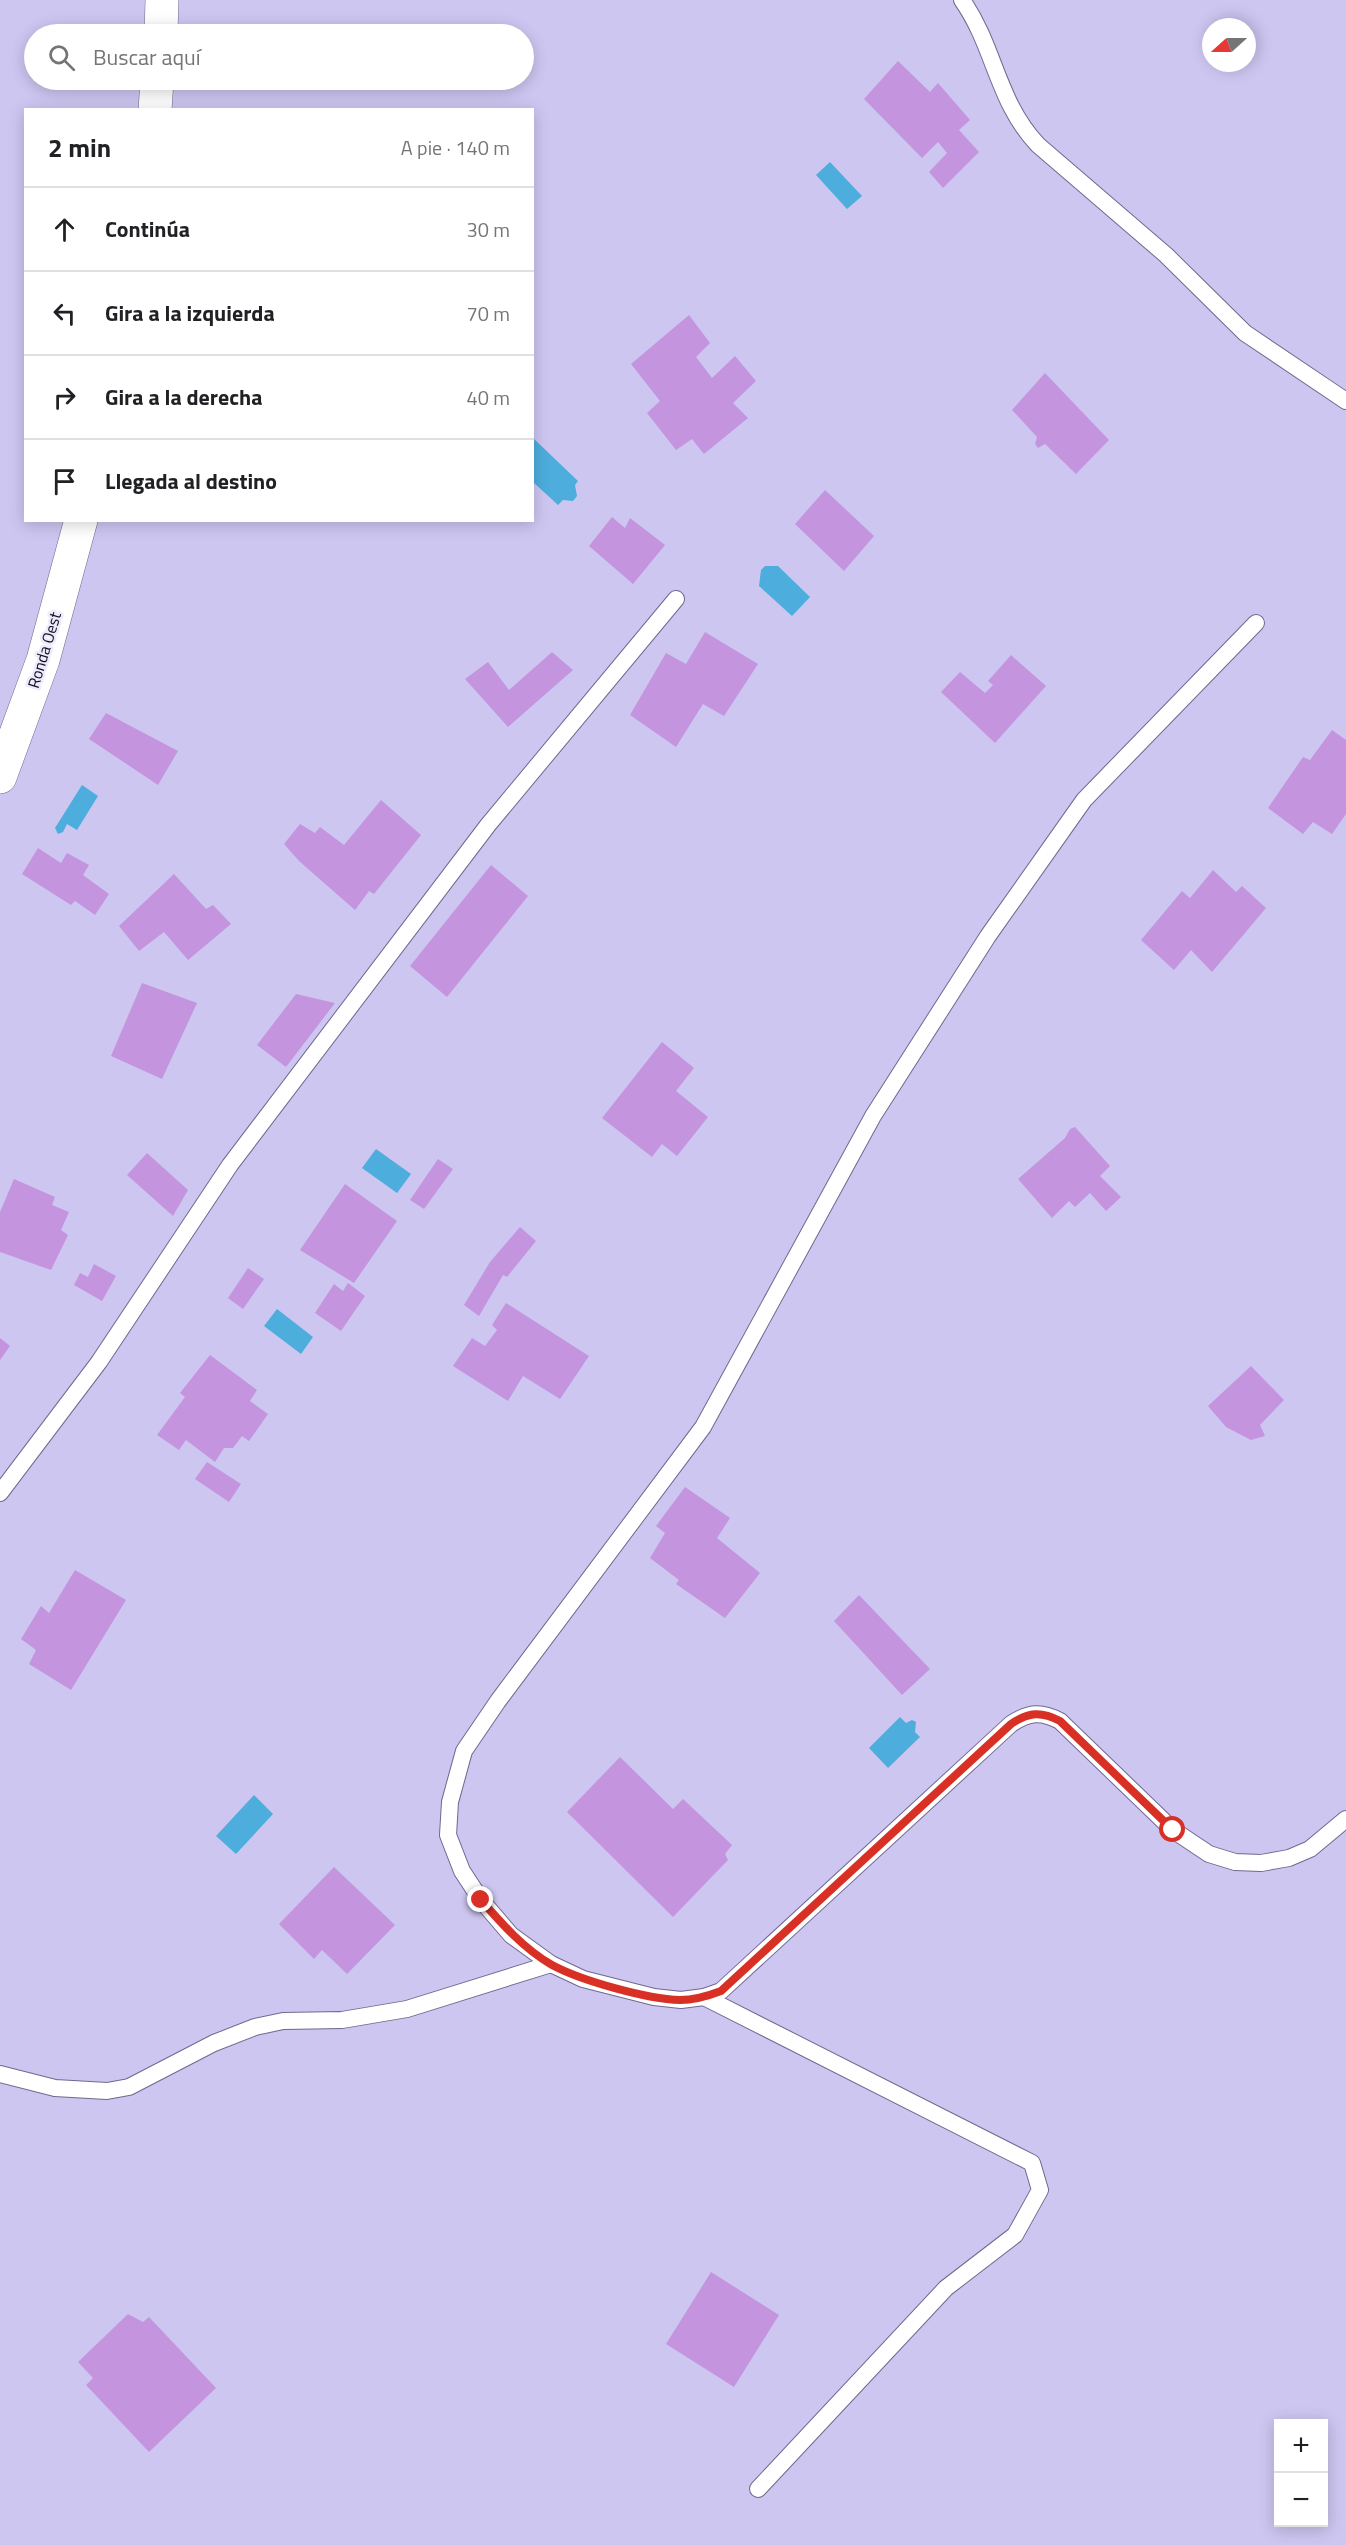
<!DOCTYPE html>
<html lang="es">
<head>
<meta charset="utf-8">
<style>
	:root { --surface:#fff; --page:#f6f6f6; --text:#202124; --muted:#757577; --line:#e0e0e0 }
	body { margin:0; font-family:"Titillium Web",sans-serif; background:var(--page); color:var(--text) }
	.controls { position:absolute; right:18px; bottom:18px; display:grid; overflow:hidden; border-radius:0px; box-shadow:0 3px 15px #0003 }
	.controls button { width:54px; height:54px; display:grid; place-items:center; padding:0; border:0; border-bottom:2px solid var(--line); background:var(--surface); color:var(--text); font:30px sans-serif }
	.compass { position:absolute; left:1202px; top:18px; width:54px; height:54px; border-radius:50%; background:var(--surface); box-shadow:0 3px 15px #0003; rotate:249deg }
	.stop { position:absolute; width:18px; height:18px; margin:-14px; border:4px solid #d93025; border-radius:50%; background:#fff }
	.stop.end { background:#d93025; border-color:#fff; box-shadow:0 2px 6px #0008 }
	.list { margin:0; padding:0; list-style:none }
	h2 { display:flex; justify-content:space-between; align-items:center; height:78px; margin:0; padding:0 24px; font-size:26px }
	h2 small { font-size:20px; font-weight:400; color:var(--muted) }
	.list li { display:grid; grid-template-columns:39px 1fr auto; gap:18px; align-items:center; box-sizing:border-box; height:84px; padding:0 24px; border-top:2px solid var(--line) }
	.list b { display:block; font-size:22px; white-space:nowrap }
	.list em { font-size:20px; font-style:normal; color:var(--muted) }
	.icon { flex:none; width:33px; height:33px; fill:none; stroke:currentColor; stroke-width:2; stroke-linecap:round; stroke-linejoin:round }
	.map { position:relative; flex:none; width:1346px; height:2545px; overflow:hidden }
	.search { position:absolute; background:var(--surface); box-shadow:0 3px 15px #0003; left:24px; top:24px; width:510px; height:66px; display:flex; align-items:center; gap:15px; box-sizing:border-box; padding:0 21px; border-radius:33px; color:var(--muted); font-size:22px }
	.panel { position:absolute; background:var(--surface); box-shadow:0 3px 15px #0003; left:24px; top:108px; width:510px; height:414px; border-radius:0px }
	.map>svg:first-child { display:block }
	.water { fill:#4daddd }
	.building { fill:#c495de }
	.lines { fill:none; stroke-linecap:round; stroke-linejoin:round }
	.lane-casing { stroke:#70688f; stroke-width:18 }
	.secondary-casing { stroke:#70688f; stroke-width:34 }
	.lane { stroke:#fff; stroke-width:16 }
	.secondary { stroke:#fff; stroke-width:33 }
	.route { stroke:#d93025; stroke-width:8 }
	.labels { text-anchor:middle; stroke-width:5; stroke-linejoin:round; paint-order:stroke }
	.street-label { font-size:16px; fill:#110e1c; stroke:#edeafc }
</style>
</head>
<body>
<div class="map">
<svg width="1346" height="2545" viewBox="0 0 1346 2545">
	<rect width="100%" height="100%" fill="#cdc6f1"/>
	<g class="water">
		<polygon points="830,162 862,196 847,209 816,175"/>
		<polygon points="533,438 578,481 575,485 577,496 573,501 563,500 558,505 533,482"/>
		<polygon points="765,566 778,566 810,597 792,616 759,586 761,570"/>
		<polygon points="82,785 98,796 77,830 67,824 63,832 58,834 55,828"/>
		<polygon points="376,1149 411,1174 397,1193 362,1168"/>
		<polygon points="277,1309 313,1337 301,1354 264,1326"/>
		<polygon points="900,1717 906,1723 912,1720 916,1722 915,1732 920,1737 888,1768 869,1748"/>
		<polygon points="254,1795 273,1814 236,1854 216,1836"/>
	</g>
	<g class="building">
		<polygon points="898,61 930,92 938,83 970,120 959,130 979,152 943,188 929,172 947,153 938,142 922,158 864,99"/>
		<polygon points="689,315 710,343 696,357 712,378 735,356 756,381 733,403 748,418 704,454 692,439 676,450 647,413 660,401 631,364"/>
		<polygon points="1045,373 1109,440 1076,474 1045,444 1038,448 1035,444 1037,437 1012,410"/>
		<polygon points="825,490 874,536 844,571 795,524"/>
		<polygon points="612,517 625,528 630,518 665,545 633,584 589,546"/>
		<polygon points="705,632 758,664 724,716 703,704 676,747 630,715 666,653 686,664"/>
		<polygon points="552,652 573,670 508,727 465,679 488,662 509,690"/>
		<polygon points="1011,655 1046,686 995,743 941,692 960,672 985,693 993,685 988,681"/>
		<polygon points="106,713 178,751 158,785 89,739"/>
		<polygon points="1332,730 1346,740 1346,814 1332,834 1313,822 1303,834 1268,808 1303,757 1310,760"/>
		<polygon points="381,800 421,835 374,894 369,891 355,910 299,861 284,844 300,824 315,833 320,827 344,845"/>
		<polygon points="38,848 61,863 67,853 89,865 83,875 109,894 95,915 75,901 71,905 22,874"/>
		<polygon points="491,865 528,896 447,997 410,966"/>
		<polygon points="1213,870 1236,892 1242,886 1266,908 1212,972 1191,950 1174,970 1141,940 1182,891 1190,898"/>
		<polygon points="174,874 206,909 213,905 231,924 188,960 164,932 139,951 119,926"/>
		<polygon points="142,983 197,1003 162,1079 111,1056"/>
		<polygon points="296,994 335,1003 286,1067 257,1045"/>
		<polygon points="662,1042 694,1068 676,1091 708,1117 677,1156 662,1144 652,1157 602,1118"/>
		<polygon points="1075,1127 1110,1166 1100,1176 1121,1197 1106,1211 1090,1193 1075,1207 1069,1201 1052,1218 1018,1179 1065,1138 1070,1129"/>
		<polygon points="147,1153 188,1190 173,1216 127,1175"/>
		<polygon points="438,1159 453,1169 424,1209 410,1200"/>
		<polygon points="14,1179 55,1197 52,1205 69,1212 61,1230 68,1235 51,1270 0,1252 0,1212"/>
		<polygon points="345,1184 397,1221 354,1283 300,1250"/>
		<polygon points="520,1227 536,1241 507,1277 503,1275 479,1316 464,1305 490,1262"/>
		<polygon points="94,1264 116,1276 102,1301 74,1285 80,1273 88,1277"/>
		<polygon points="248,1268 264,1279 243,1309 228,1298"/>
		<polygon points="348,1283 365,1296 341,1331 315,1313 334,1284 343,1291"/>
		<polygon points="506,1303 589,1356 560,1399 523,1376 508,1401 453,1366 472,1338 485,1346 497,1330 492,1325"/>
		<polygon points="0,1338 10,1346 0,1360"/>
		<polygon points="210,1355 257,1390 250,1401 268,1414 249,1441 242,1436 233,1448 224,1448 215,1462 186,1440 179,1450 157,1435 185,1397 180,1393"/>
		<polygon points="1251,1366 1284,1400 1260,1425 1265,1436 1251,1440 1226,1427 1208,1406"/>
		<polygon points="207,1462 241,1484 229,1502 195,1479"/>
		<polygon points="685,1487 730,1518 717,1538 760,1573 725,1618 676,1584 679,1580 650,1558 665,1533 656,1526"/>
		<polygon points="75,1570 126,1600 71,1690 29,1664 36,1650 21,1639 41,1606 49,1613"/>
		<polygon points="859,1595 930,1669 902,1695 834,1621"/>
		<polygon points="620,1757 673,1809 683,1799 732,1845 725,1854 728,1860 673,1917 567,1812"/>
		<polygon points="334,1867 395,1925 347,1974 322,1950 314,1959 279,1924"/>
		<polygon points="711,2272 779,2315 734,2387 666,2344"/>
		<polygon points="128,2314 143,2322 149,2317 216,2388 149,2452 86,2385 93,2378 78,2362"/>
	</g>
	<g class="lines">
		<g class="lane-casing">
			<g id="lane">
				<path d="M962,0C995,47 997,102 1038,145L1166,255L1245,333L1346,401"/>
				<path d="M1256,623L1084,800L988,936L873,1116L703,1427L498,1701L464,1751L450,1802L448,1835L462,1871L481,1900L511,1935L551,1964L583,1979L654,1997L681,2000L704,1997L721,1991L1011,1724C1029,1712 1041,1711 1060,1721L1173,1830L1209,1854L1235,1862L1261,1863L1289,1858L1310,1849L1346,1819"/>
				<polyline points="0,1493 99,1362 230,1165 488,825 676,599"/>
				<polyline points="704,1997 1032,2163 1040,2190 1015,2235 946,2288 758,2489"/>
				<polyline points="0,2074 55,2088 107,2091 129,2087 214,2043 255,2027 283,2021 342,2020 407,2009 551,1964"/>
			</g>
		</g>
		<g class="secondary-casing">
			<g id="secondary">
				<polyline points="161,34 162,0"/>
				<polyline points="155,110 157,80"/>
				<polyline points="0,777 43,660 81,520"/>
			</g>
		</g>
		<use href="#lane" class="lane"/>
		<use href="#secondary" class="secondary"/>
	</g>
	<g class="lines">
		<path class="route" d="M481,1900C502,1924 524,1949 552,1965C582,1981 647,1999 680,2000C694,2000 708,1996 721,1991L1011,1724C1029,1712 1041,1711 1060,1721L1173,1830"/>
	</g>
	<g class="labels">
		<g class="street-label">
			<text transform="translate(44 650) rotate(-73)" y="6">Ronda Oest</text>
		</g>
	</g>
</svg>
<div class="controls">
<button>+</button>
<button>−</button>
</div>
<svg class="compass" viewBox="-18 -18 36 36"><path d="M0-13l5 13h-10z" fill="#e53935"/><path d="M0 13l5-13h-10z" fill="#757577"/></svg>
<div class="stop" style="left:1173px;top:1830px"></div>
<div class="stop end" style="left:481px;top:1900px"></div>
<div class="search"><svg class="icon" aria-label="search" viewBox="0 0 24 24"><circle cx="10" cy="10" r="6"/><path d="M15 15l6 6"/></svg>Buscar aquí</div>
<section class="panel">
<h2>2 min<small>A pie · 140 m</small></h2>
<ul class="list">
<li><svg class="icon" aria-label="ahead" viewBox="0 0 24 24"><path d="M12 20V5M6 11l6-6 6 6"/></svg><div><b>Continúa</b></div><em>30 m</em></li>
<li><svg class="icon" aria-label="left" viewBox="0 0 24 24"><path d="M17 20v-9H6M10 6l-5 5 5 5"/></svg><div><b>Gira a la izquierda</b></div><em>70 m</em></li>
<li><svg class="icon" aria-label="right" viewBox="0 0 24 24"><path d="M7 20v-9h11M14 6l5 5-5 5"/></svg><div><b>Gira a la derecha</b></div><em>40 m</em></li>
<li><svg class="icon" aria-label="arrive" viewBox="0 0 24 24"><path d="M6 21V4h12l-3 4 3 4H6"/></svg><div><b>Llegada al destino</b></div></li>
</ul>
</section>
</div>
</body>
</html>
